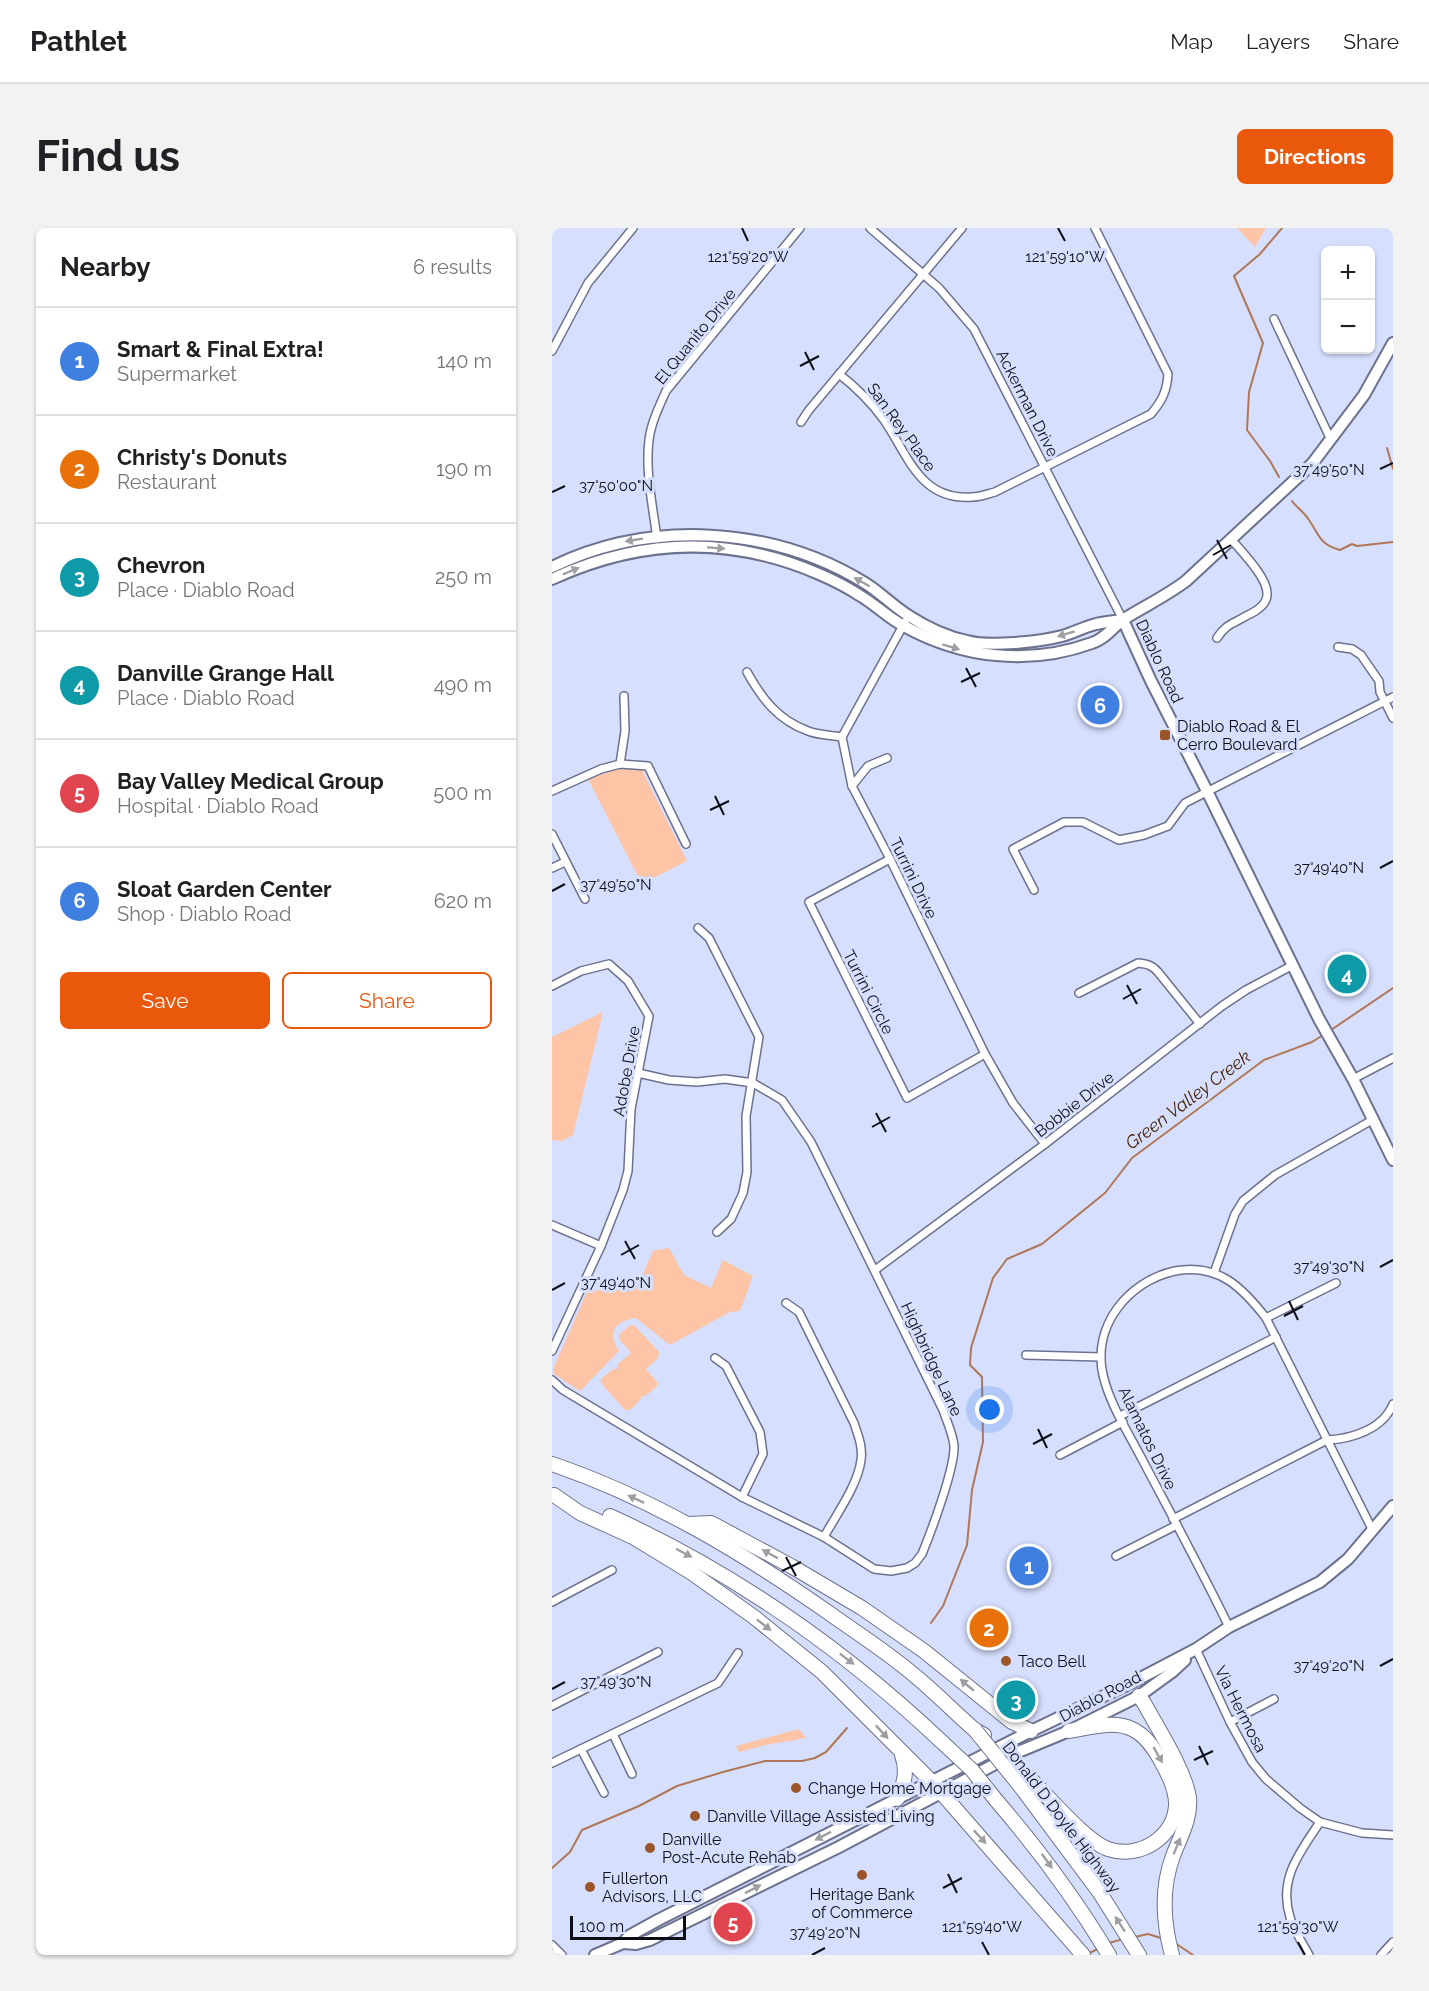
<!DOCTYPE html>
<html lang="en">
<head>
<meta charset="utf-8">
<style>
	:root { --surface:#fff; --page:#f2f2f2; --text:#202124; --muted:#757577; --line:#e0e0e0; --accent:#ea580c }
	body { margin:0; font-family:Raleway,sans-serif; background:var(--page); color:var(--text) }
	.controls { position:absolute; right:18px; top:18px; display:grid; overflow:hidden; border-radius:9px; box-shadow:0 2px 4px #0004 }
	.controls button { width:54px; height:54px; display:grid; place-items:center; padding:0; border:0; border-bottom:2px solid var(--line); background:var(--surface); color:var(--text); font:30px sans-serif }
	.scale { position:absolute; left:18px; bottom:15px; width:116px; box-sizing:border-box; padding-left:6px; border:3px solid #0c0e18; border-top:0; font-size:16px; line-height:21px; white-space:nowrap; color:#0c0e18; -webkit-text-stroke:4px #d7dffe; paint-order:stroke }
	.you { position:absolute; left:438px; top:1182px; width:21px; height:21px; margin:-15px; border:4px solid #fff; border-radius:50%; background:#1a73e8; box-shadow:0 0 0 9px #1a73e833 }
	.badge { display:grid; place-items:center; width:39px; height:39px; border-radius:50%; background:var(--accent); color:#fff; font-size:20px; font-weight:700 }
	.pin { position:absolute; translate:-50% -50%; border:3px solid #fff; box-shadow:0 2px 6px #0006 }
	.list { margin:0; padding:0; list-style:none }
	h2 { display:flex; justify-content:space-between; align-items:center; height:78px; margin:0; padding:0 24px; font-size:26px }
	h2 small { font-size:20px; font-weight:400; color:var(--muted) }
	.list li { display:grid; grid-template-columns:39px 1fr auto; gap:18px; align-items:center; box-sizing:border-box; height:108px; padding:0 24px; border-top:2px solid var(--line) }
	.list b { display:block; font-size:22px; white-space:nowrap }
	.list p { margin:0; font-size:20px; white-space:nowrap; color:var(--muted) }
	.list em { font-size:20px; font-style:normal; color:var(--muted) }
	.actions { display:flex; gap:12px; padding:18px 24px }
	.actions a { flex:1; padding:14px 0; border:2px solid var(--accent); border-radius:9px; text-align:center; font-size:21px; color:var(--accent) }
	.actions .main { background:var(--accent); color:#fff }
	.map { position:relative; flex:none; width:841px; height:1727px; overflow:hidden; border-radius:9px }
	header { display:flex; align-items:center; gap:36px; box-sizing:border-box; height:84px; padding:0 30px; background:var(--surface); border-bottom:2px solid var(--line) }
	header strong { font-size:28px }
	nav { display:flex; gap:33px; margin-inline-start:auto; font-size:21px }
	.intro { display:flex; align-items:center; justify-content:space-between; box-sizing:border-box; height:144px; padding:0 36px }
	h1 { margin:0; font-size:42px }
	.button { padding:15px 27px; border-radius:9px; background:var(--accent); color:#fff; font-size:21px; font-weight:700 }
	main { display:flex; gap:36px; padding:0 36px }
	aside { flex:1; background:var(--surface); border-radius:9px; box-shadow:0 2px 4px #0004 }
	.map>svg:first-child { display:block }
	.green { fill:#fdc5a6 }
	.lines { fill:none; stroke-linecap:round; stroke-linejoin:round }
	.stream { stroke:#af7757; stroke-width:2 }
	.street-casing { stroke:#6c728e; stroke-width:10 }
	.secondary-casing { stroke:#6c728e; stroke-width:14 }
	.highway-casing { stroke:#6c728e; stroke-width:16 }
	.street { stroke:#fff; stroke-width:7 }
	.secondary { stroke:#fff; stroke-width:10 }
	.highway { stroke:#fff; stroke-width:14 }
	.highway-bridge-casing { stroke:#6c728e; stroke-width:16; stroke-linecap:butt }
	.highway-bridge { stroke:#fff; stroke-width:14 }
	.oneway { fill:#9e9fa3 }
	.ticks { fill:none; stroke:#0c0e18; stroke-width:2 }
	.poi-dot { fill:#9a5529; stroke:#d7dffe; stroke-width:2 }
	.labels { text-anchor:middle; stroke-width:6; stroke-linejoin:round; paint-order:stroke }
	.street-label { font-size:16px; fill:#0c0e18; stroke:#d7dffe }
	.poi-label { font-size:16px; fill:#0c0e18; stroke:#d7dffe; text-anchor:start }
	.water-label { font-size:18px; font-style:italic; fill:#431e04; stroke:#d7dffe }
	.ticks-label { font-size:15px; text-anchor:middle; fill:#0c0e18; stroke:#d7dffe; stroke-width:6; stroke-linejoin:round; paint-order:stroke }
</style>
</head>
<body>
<header>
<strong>Pathlet</strong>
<nav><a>Map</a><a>Layers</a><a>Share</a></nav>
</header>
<div class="intro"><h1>Find us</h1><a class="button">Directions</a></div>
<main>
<aside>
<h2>Nearby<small>6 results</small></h2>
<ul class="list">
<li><span class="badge" style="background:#3f7fe0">1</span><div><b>Smart &amp; Final Extra!</b><p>Supermarket</p></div><em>140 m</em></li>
<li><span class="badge" style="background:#e8710a">2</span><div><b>Christy's Donuts</b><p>Restaurant</p></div><em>190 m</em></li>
<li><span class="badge" style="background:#0f9aa8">3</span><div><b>Chevron</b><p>Place · Diablo Road</p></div><em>250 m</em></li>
<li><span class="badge" style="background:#0f9aa8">4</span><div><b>Danville Grange Hall</b><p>Place · Diablo Road</p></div><em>490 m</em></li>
<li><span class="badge" style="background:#e0444e">5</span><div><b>Bay Valley Medical Group</b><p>Hospital · Diablo Road</p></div><em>500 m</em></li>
<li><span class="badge" style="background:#3f7fe0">6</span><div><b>Sloat Garden Center</b><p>Shop · Diablo Road</p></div><em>620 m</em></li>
</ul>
<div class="actions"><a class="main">Save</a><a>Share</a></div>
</aside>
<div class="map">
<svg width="841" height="1727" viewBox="0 0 841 1727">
	<rect width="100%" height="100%" fill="#d7dffe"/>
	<g class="green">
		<polygon points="685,0 714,0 703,19"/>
		<polygon points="72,539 89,540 135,633 90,656 36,551"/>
		<polygon points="51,784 21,907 10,913 0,912 0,809"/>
		<path d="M117,1020L132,1047L159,1060L171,1032L201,1048L188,1083L178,1084L118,1117L84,1090C63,1093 54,1104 67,1123L28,1163L2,1146L1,1141L35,1064L86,1057L101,1023Z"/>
		<polygon points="78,1097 83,1098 107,1124 106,1130 94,1141 105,1154 105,1158 94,1168 89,1168 89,1171 78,1182 73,1182 49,1155 49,1151 61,1141 65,1141 65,1137 79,1125 67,1111 67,1107"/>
		<polygon points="247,1501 254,1510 214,1517 187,1524 184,1518"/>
	</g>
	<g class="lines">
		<g class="stream">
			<polyline points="835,220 841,241"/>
			<polyline points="727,249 718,233 695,202 697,164 711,115 682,48 708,26 730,0"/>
			<path d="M740,273C745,280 752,284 757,292C768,308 767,316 788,322L800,316L805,318L841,314"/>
			<polyline points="779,802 841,760"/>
			<polyline points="379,1395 391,1378 415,1317 420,1262 431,1214 430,1149 418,1137 419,1120 441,1050 455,1031 490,1016 553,965 580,930 712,832 760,814 771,807"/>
			<polyline points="0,1640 18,1624 30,1602 87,1578 125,1558 171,1544 213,1533 250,1533 263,1530 274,1524 295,1500"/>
			<polyline points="583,1709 596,1706 612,1711"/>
			<polyline points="557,1715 571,1711"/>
			<polyline points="623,1715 641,1727"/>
			<polyline points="535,1726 546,1721"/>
		</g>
		<g class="street-casing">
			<g id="street">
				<polyline points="318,0 387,60 422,101 571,392"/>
				<polyline points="722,91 779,212"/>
				<polyline points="0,123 36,55 81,0"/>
				<path d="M287,146C305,160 319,174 332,192C356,227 368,273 420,269C428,269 435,266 443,264L599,186C610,173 615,163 616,146L543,0"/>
				<polyline points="249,194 257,182 410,0"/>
				<path d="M105,311C101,279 93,244 97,212C99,195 107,179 114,163L248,0"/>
				<polyline points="353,394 290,509 300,558 338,631 433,826 461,875 493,916"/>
				<path d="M665,410C674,396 681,396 694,388C703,384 716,377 715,365C715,349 689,323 679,311"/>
				<polyline points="786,419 800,421 809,427 827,453 828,464 841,490"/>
				<path d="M195,444C210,471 226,492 256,503C266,507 279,507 290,509"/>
				<polyline points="68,536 73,503 72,468"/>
				<polyline points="300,558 316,538 335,530"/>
				<polyline points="0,563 49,541 68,536 96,538 134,616"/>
				<polyline points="0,606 33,671"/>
				<polyline points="338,631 257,674 355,870 433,826"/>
				<polyline points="0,640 13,634"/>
				<polyline points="482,662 461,621 512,594 531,594 567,612 592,607 616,598 633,575 841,469"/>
				<polyline points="146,700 157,710 207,809 194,888 195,944 191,965 179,991 165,1004"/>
				<polyline points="0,758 29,743 57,736 76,753 97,788 79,881 76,943 71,962 49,1018 0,1123"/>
				<path d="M527,765L586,735C595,736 600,737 606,744L648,796"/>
				<polyline points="801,851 841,830"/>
				<polyline points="0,997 49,1018"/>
				<polyline points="323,1042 493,916 670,778 694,762 741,737"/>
				<polyline points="662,1045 683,986 691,973 723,947 822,891"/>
				<path d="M234,1075L247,1084L302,1195C306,1207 311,1219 309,1232C306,1257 284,1287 272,1309"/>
				<polyline points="714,1090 784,1055"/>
				<polyline points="474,1127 549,1129"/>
				<polyline points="163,1130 174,1138 208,1204 211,1226 190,1269"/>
				<path d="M0,1152L11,1162L190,1269L272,1309L322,1341L339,1343L355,1340L363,1335L370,1326C379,1304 403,1240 402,1218C401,1206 395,1194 391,1182L259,914L230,872L201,855L173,851L145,854L117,852L86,845"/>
				<polyline points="568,1188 724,1109"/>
				<polyline points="508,1227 571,1194"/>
				<path d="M621,1291L775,1212C800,1211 831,1201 841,1176"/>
				<polyline points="564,1328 625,1297"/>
				<polyline points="0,1374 60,1342"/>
				<path d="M677,1399C650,1343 620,1288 591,1233C577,1206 558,1177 551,1147C540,1098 576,1053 623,1043C666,1035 690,1059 714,1090L821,1303"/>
				<polyline points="644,1421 678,1494 700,1534 714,1551 748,1580 768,1594 810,1605 841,1607"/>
				<polyline points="0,1478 106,1424"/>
				<polyline points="678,1494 722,1471"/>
				<polyline points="61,1506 80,1546"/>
				<polyline points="29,1521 52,1565"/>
				<polyline points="0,1535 166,1455 186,1425"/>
				<polyline points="0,1717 10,1727"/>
				<path d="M757,1727C751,1715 741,1702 738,1689C726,1651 748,1624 768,1594"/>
				<polyline points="829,1727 841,1714"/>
			</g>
		</g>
		<g class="secondary-casing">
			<g id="secondary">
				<path d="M0,339C99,291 220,298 313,355C329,365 341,378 357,388C374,399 395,409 415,413C437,419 487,414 510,408C521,405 532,399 544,396C553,394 562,393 571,392"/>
				<path d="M0,351C89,310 177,307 267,346C281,352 295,359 307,367C323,376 336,390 352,398C410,430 477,438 540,415C553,411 561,399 572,391C593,378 614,368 634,353L760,236L812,167L841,115"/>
				<polyline points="571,392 599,453 655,563 767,791 801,851 841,932"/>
				<polyline points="71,1715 84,1716 98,1712 287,1619 464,1525 517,1503 587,1468 620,1444 633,1432"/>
				<polyline points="43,1727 71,1715 77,1708 106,1692 479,1503 579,1455 644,1421 677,1399 768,1354 796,1331 841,1278"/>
			</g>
		</g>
		<g class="highway-casing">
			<g id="highway">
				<path d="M0,1236C100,1270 191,1325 277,1385C305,1405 335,1424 362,1447C383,1464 402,1484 423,1502L432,1507"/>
				<polyline points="2,1267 28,1285 81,1309 140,1345 202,1389 270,1444 380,1554 531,1727"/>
				<path d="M58,1288C183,1345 291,1420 391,1515"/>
				<polyline points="137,1296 159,1295 239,1338 310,1380 372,1423 460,1494 479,1503"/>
				<path d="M587,1468L592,1475C606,1501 633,1542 637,1570C639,1591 628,1609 621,1628C609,1660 611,1694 620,1727"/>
				<path d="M471,1544C494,1564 531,1612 556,1621C588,1632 625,1608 624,1574C623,1558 615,1544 608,1531C601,1519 593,1507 580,1501C561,1492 536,1500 517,1503"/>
				<polyline points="469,1559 548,1665 587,1727"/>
				<path d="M345,1571C352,1556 356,1544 350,1527"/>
				<path d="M444,1572C486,1621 524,1672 557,1727"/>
			</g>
		</g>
		<use href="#street" class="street"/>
		<use href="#secondary" class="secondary"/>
		<use href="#highway" class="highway"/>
		<g class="highway-bridge-casing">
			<g id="highway-bridge">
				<polyline points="423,1502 469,1559"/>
				<polyline points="391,1515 420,1542 444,1572"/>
			</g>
		</g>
		<use href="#highway-bridge" class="highway-bridge"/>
	</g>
	<defs><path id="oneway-solid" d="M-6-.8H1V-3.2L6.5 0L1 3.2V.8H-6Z" transform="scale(1.5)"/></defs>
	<g class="oneway">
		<use href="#oneway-solid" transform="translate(82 312) rotate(171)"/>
		<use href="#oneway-solid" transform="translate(164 320) rotate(5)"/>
		<use href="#oneway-solid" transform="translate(19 343) rotate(-23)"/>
		<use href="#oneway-solid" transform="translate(310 354) rotate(-150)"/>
		<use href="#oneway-solid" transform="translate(514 406) rotate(163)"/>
		<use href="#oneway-solid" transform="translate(399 419) rotate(17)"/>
		<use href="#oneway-solid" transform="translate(84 1271) rotate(-155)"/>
		<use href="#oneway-solid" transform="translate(132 1325) rotate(28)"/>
		<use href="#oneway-solid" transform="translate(218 1326) rotate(-151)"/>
		<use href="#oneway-solid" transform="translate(212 1397) rotate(38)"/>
		<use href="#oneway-solid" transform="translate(295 1431) rotate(37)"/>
		<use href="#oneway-solid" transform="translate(415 1457) rotate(-140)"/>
		<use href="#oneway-solid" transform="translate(330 1504) rotate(47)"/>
		<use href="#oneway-solid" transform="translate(606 1527) rotate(60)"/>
		<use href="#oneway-solid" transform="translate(271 1608) rotate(153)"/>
		<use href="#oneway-solid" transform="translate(428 1609) rotate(47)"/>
		<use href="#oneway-solid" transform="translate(625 1618) rotate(-68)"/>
		<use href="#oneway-solid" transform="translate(495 1633) rotate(54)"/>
		<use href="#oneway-solid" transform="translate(201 1661) rotate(-27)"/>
		<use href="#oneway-solid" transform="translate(568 1696) rotate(-123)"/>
	</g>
	<path class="ticks" d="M190,0L196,13M506,0L513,13M253,124L262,142M248,138L267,128M828,241L841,235M0,264L13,258M665,312L675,331M661,327L679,317M414,440L424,459M409,454L428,445M163,568L172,587M158,582L177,573M828,640L841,633M0,663L13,656M575,757L585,776M571,771L589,761M324,885L334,904M320,899L338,889M73,1013L83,1031M69,1027L87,1017M828,1039L841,1032M0,1062L13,1055M737,1073L746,1092M732,1088L751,1078M486,1201L495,1220M481,1216L500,1206M234,1329L244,1348M230,1343L249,1334M828,1438L841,1431M0,1461L13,1454M647,1518L656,1537M642,1532L661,1523M396,1646L405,1665M391,1660L410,1650M430,1714L437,1727M746,1714L753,1727M260,1727L273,1720"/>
	<g class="poi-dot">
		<rect x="607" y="501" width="12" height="12" rx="3"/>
		<circle cx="454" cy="1433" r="6"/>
		<circle cx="244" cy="1560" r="6"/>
		<circle cx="143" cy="1588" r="6"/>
		<circle cx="98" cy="1620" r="6"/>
		<circle cx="310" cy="1647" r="6"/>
		<circle cx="38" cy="1659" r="6"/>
	</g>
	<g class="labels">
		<g class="street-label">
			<text transform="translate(143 108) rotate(-51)" y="6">El Quanito Drive</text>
			<text transform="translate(476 175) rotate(63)" y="6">Ackerman Drive</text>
			<text transform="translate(350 199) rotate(54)" y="6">San Rey Place</text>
			<text transform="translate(608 433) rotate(65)" y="6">Diablo Road</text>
			<text transform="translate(362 650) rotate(64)" y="6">Turrini Drive</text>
			<text transform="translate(317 764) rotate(63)" y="6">Turrini Circle</text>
			<text transform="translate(74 843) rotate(-80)" y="6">Adobe Drive</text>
			<text transform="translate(522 876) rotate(-38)" y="6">Bobbie Drive</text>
			<text transform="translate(380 1131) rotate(65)" y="6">Highbridge Lane</text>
			<text transform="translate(596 1210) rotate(64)" y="6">Alamatos Drive</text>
			<text transform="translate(548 1468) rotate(-28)" y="6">Diablo Road</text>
			<text transform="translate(689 1481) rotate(63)" y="6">Via Hermosa</text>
			<text transform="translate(510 1589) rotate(53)" y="6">Donald D Doyle Highway</text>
		</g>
		<g class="poi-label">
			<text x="625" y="504">Diablo Road &amp; El<tspan x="625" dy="18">Cerro Boulevard</tspan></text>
			<text x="466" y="1439">Taco Bell</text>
			<text x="256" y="1566">Change Home Mortgage</text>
			<text x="155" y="1594">Danville Village Assisted Living</text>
			<text x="110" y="1617">Danville<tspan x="110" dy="18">Post-Acute Rehab</tspan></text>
			<text x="50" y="1656">Fullerton<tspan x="50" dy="18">Advisors, LLC</tspan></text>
			<text x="310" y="1672" text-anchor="middle">Heritage Bank<tspan x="310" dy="18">of Commerce</tspan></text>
		</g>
		<g class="water-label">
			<text transform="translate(636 872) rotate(-37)" y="6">Green Valley Creek</text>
		</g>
	</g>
	<g class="ticks-label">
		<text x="196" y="34">121°59'20"W</text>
		<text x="513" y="34">121°59'10"W</text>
		<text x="777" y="247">37°49'50"N</text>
		<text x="64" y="263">37°50'00"N</text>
		<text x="777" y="645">37°49'40"N</text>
		<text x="64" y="662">37°49'50"N</text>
		<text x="777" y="1044">37°49'30"N</text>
		<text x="64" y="1060">37°49'40"N</text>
		<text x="777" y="1443">37°49'20"N</text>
		<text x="64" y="1459">37°49'30"N</text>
		<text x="430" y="1704">121°59'40"W</text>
		<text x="746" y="1704">121°59'30"W</text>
		<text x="273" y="1710">37°49'20"N</text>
	</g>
</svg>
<div class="controls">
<button>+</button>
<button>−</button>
</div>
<div class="scale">100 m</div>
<div class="you"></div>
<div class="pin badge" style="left:477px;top:1338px;background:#3f7fe0">1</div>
<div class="pin badge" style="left:437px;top:1400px;background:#e8710a">2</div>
<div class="pin badge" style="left:464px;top:1472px;background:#0f9aa8">3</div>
<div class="pin badge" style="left:795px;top:746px;background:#0f9aa8">4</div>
<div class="pin badge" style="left:181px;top:1694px;background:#e0444e">5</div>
<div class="pin badge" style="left:548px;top:477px;background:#3f7fe0">6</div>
</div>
</main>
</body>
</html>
